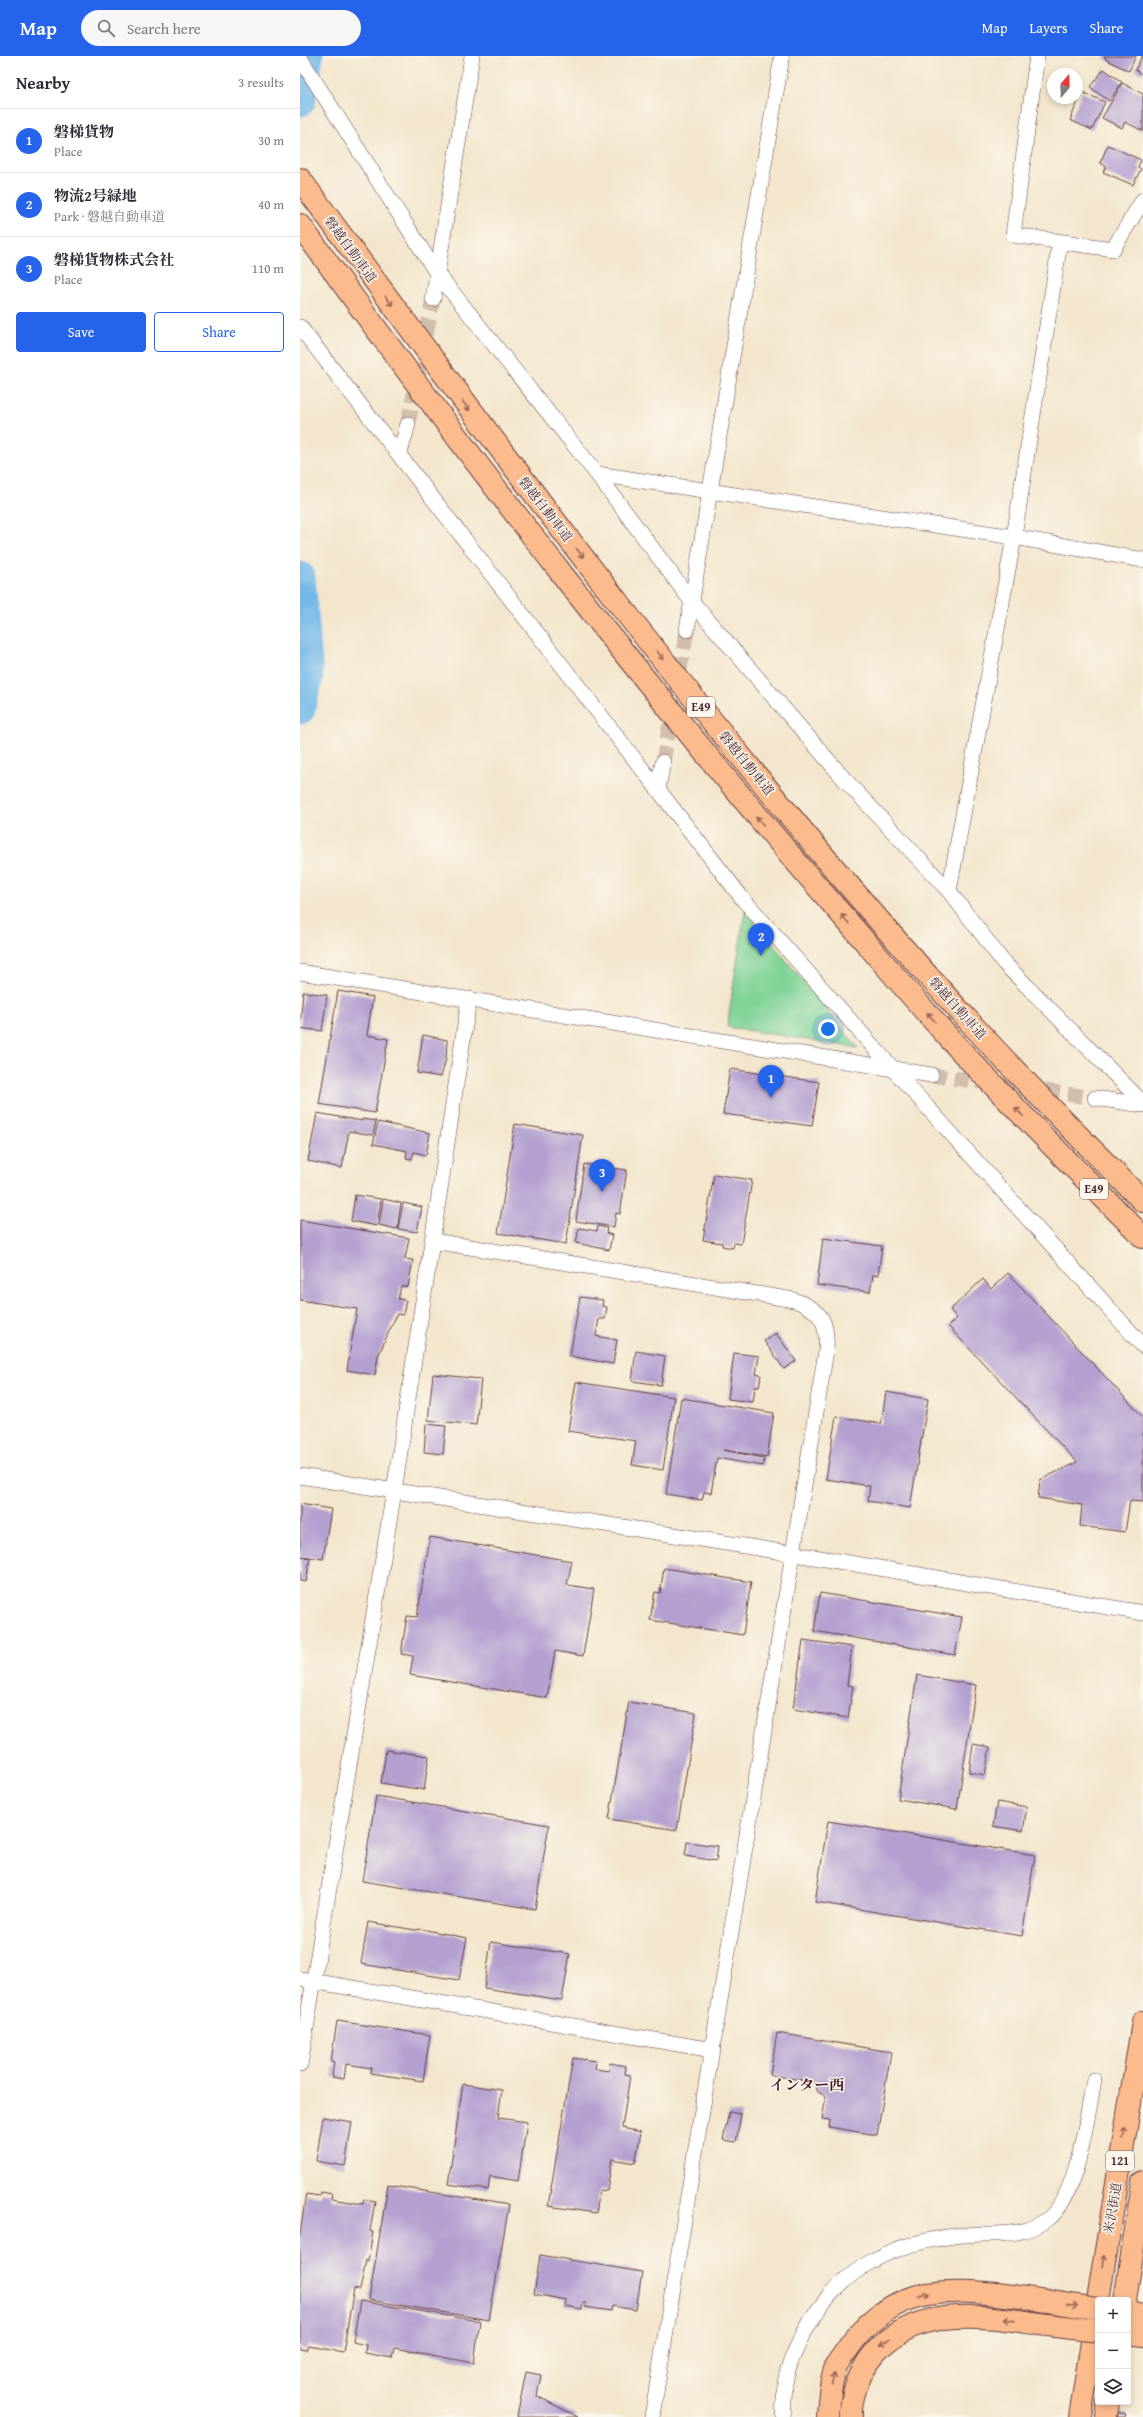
<!DOCTYPE html>
<html lang="en">
<head>
<meta charset="utf-8">
<style>
	:root { --surface:#fff; --page:#f7f7f7; --text:#2b2b33; --muted:#7c7c81; --line:#e1e1e2; --accent:#2563eb }
	body { margin:0; font-family:"Gentium Book Plus","Noto Serif JP",serif; background:var(--page); color:var(--text) }
	.controls { position:absolute; right:12px; bottom:12px; display:grid; overflow:hidden; border-radius:4px; box-shadow:0 2px 6px #0003 }
	.controls button { width:36px; height:36px; display:grid; place-items:center; padding:0; border:0; border-bottom:1px solid var(--line); background:var(--surface); color:var(--text); font:20px sans-serif }
	.compass { position:absolute; left:747px; top:12px; width:36px; height:36px; border-radius:50%; background:var(--surface); box-shadow:0 2px 6px #0003; rotate:19deg }
	.you { position:absolute; left:528px; top:973px; width:14px; height:14px; margin:-10px; border:3px solid #fff; border-radius:50%; background:#1a73e8; box-shadow:0 0 0 6px #1a73e833 }
	.badge { display:grid; place-items:center; width:26px; height:26px; border-radius:50%; background:var(--accent); color:#fff; font-size:13px; font-weight:700 }
	.pin { position:absolute; translate:-50% -33px; filter:drop-shadow(0 1px 2px #0008) }
	.pin::after { content:''; position:absolute; top:21px; width:14px; height:12px; background:inherit; clip-path:polygon(0 0,100% 0,50% 100%) }
	.list { margin:0; padding:0; list-style:none }
	h2 { display:flex; justify-content:space-between; align-items:center; height:52px; margin:0; padding:0 16px; font-size:17px }
	h2 small { font-size:13px; font-weight:400; color:var(--muted) }
	.list li { display:grid; grid-template-columns:26px 1fr auto; gap:12px; align-items:center; box-sizing:border-box; height:64px; padding:0 16px; border-top:1px solid var(--line) }
	.list b { display:block; font-size:15px; white-space:nowrap }
	.list p { margin:0; font-size:13px; white-space:nowrap; color:var(--muted) }
	.list em { font-size:13px; font-style:normal; color:var(--muted) }
	.actions { display:flex; gap:8px; padding:12px 16px }
	.actions a { flex:1; padding:9px 0; border:1px solid var(--accent); border-radius:4px; text-align:center; font-size:14px; color:var(--accent) }
	.actions .main { background:var(--accent); color:#fff }
	.icon { flex:none; width:22px; height:22px; fill:none; stroke:currentColor; stroke-width:2; stroke-linecap:round; stroke-linejoin:round }
	.map { position:relative; flex:none; width:843px; height:2361px; overflow:hidden }
	header { display:flex; align-items:center; gap:24px; box-sizing:border-box; height:56px; padding:0 20px; background:var(--accent); color:#fff }
	header strong { font-size:19px }
	nav { display:flex; gap:22px; margin-inline-start:auto; font-size:14px }
	.search { width:280px; height:36px; background:var(--page); display:flex; align-items:center; gap:10px; box-sizing:border-box; padding:0 14px; border-radius:22px; color:var(--muted); font-size:15px }
	main { display:flex }
	aside { flex:1; background:var(--surface) }
	.map>svg:first-child { display:block }
	.green { fill:#7ed295; stroke:#647860 }
	.lines { fill:none; stroke-linecap:round; stroke-linejoin:round }
	.river { stroke:#71b8e8; stroke-width:31 }
	.building { fill:#b3a0d0 }
	.street-tunnel { stroke:#d1beac; stroke-width:15; stroke-dasharray:15 8; stroke-linecap:butt }
	.street-casing { stroke:#633d43; stroke-width:16 }
	.highway-casing { stroke:#633d43; stroke-width:24 }
	.street { stroke:#fff; stroke-width:15 }
	.highway { stroke:#fbbb8d; stroke-width:22 }
	.highway-bridge-casing { stroke:#633d43; stroke-width:24; stroke-linecap:butt }
	.highway-bridge { stroke:#fbbb8d; stroke-width:22 }
	.oneway { stroke:#9a6557 }
	.labels { text-anchor:middle; stroke-width:3; stroke-linejoin:round; paint-order:stroke }
	.shield { fill:#fbf7ec; stroke:#7f6065; stroke-width:1 }
	.shield-label { font-size:12px; font-weight:bold; fill:#4a1f2b }
	.street-label { font-size:13px; fill:#4a1f2b; stroke:#fbf7ec }
	.quarter-label { font-size:15px; font-weight:bold; fill:#4a1f2b; stroke:#fbf7ec }
</style>
</head>
<body>
<header>
<strong>Map</strong>
<div class="search"><svg class="icon" aria-label="search" viewBox="0 0 24 24"><circle cx="10" cy="10" r="6"/><path d="M15 15l6 6"/></svg>Search here</div>
<nav><a>Map</a><a>Layers</a><a>Share</a></nav>
</header>
<main>
<aside>
<h2>Nearby<small>3 results</small></h2>
<ul class="list">
<li><span class="badge">1</span><div><b>磐梯貨物</b><p>Place</p></div><em>30 m</em></li>
<li><span class="badge">2</span><div><b>物流2号緑地</b><p>Park · 磐越自動車道</p></div><em>40 m</em></li>
<li><span class="badge">3</span><div><b>磐梯貨物株式会社</b><p>Place</p></div><em>110 m</em></li>
</ul>
<div class="actions"><a class="main">Save</a><a>Share</a></div>
</aside>
<div class="map">
<svg width="843" height="2361" viewBox="0 0 843 2361">
	<rect width="100%" height="100%" fill="#fbf7ec"/>
	<filter id="ink" filterUnits="userSpaceOnUse"><feTurbulence type="fractalNoise" baseFrequency=".025" numOctaves="2"/><feDisplacementMap in="SourceGraphic" scale="8" xChannelSelector="R" yChannelSelector="G"/><feConvolveMatrix kernelMatrix="1 2 1 2 8 2 1 2 1" color-interpolation-filters="sRGB"/></filter>
	<filter id="wash" filterUnits="userSpaceOnUse"><feTurbulence type="fractalNoise" baseFrequency=".012" numOctaves="4" result="noise"/><feDisplacementMap in="SourceGraphic" scale="16" xChannelSelector="R" yChannelSelector="G"/><feGaussianBlur stdDeviation="0.9" result="paint"/><feColorMatrix in="noise" values="0 0 0 0 0 0 0 0 0 0 0 0 0 0 0 0 0 1.4 0 .05"/><feComposite in="paint" operator="in"/></filter>
	<g filter="url(#wash)">
		<rect width="100%" height="100%" fill="#f3e6cc"/>
		<polygon class="green" points="445,854 558,992 427,971"/>
		<g class="lines">
			<g class="river">
				<polyline points="0,45 8,0"/>
				<polyline points="0,521 8,621 0,653"/>
			</g>
		</g>
		<g id="blocks">
			<g class="building">
				<polygon points="804,0 836,0 829,15 805,3 806,2"/>
				<polygon points="842,0 843,0 843,19 835,14"/>
				<polygon points="804,13 822,26 809,45 790,31"/>
				<polygon points="822,27 843,38 843,75 825,66 822,72 802,62"/>
				<polygon points="782,36 805,46 792,74 770,64"/>
				<polygon points="808,89 841,104 838,111 841,113 833,129 803,116 806,110 800,107"/>
				<polygon points="38,935 73,941 67,979 88,983 75,1057 19,1048"/>
				<polygon points="3,936 27,939 22,975 0,972"/>
				<polygon points="123,979 147,984 146,1003 141,1021 117,1017"/>
				<polygon points="430,1013 519,1026 512,1070 423,1058"/>
				<polygon points="17,1057 62,1065 62,1063 76,1065 73,1079 49,1075 42,1112 8,1105"/>
				<polygon points="78,1066 130,1077 126,1099 114,1096 112,1103 106,1102 107,1095 73,1088"/>
				<polygon points="215,1068 283,1079 266,1188 198,1177"/>
				<polygon points="284,1108 327,1114 320,1158 316,1157 314,1171 276,1165"/>
				<polygon points="414,1118 452,1124 441,1188 434,1187 433,1192 422,1190 422,1187 403,1184"/>
				<polygon points="55,1139 81,1143 77,1170 51,1165"/>
				<polygon points="83,1143 101,1147 97,1173 79,1169"/>
				<polygon points="103,1147 122,1151 117,1176 98,1173"/>
				<polygon points="0,1164 109,1182 105,1203 113,1204 108,1231 101,1230 98,1243 106,1244 103,1259 97,1258 78,1300 75,1319 47,1314 57,1253 0,1244"/>
				<polygon points="298,1170 307,1172 306,1177 312,1179 309,1194 276,1187 279,1172 297,1175"/>
				<polygon points="523,1182 582,1190 578,1219 573,1219 570,1236 517,1229"/>
				<polygon points="708,1217 843,1361 843,1446 830,1445 825,1476 780,1470 782,1449 738,1442 740,1424 777,1406 648,1270 657,1262 650,1254 683,1223 691,1233"/>
				<polygon points="280,1241 303,1244 302,1250 307,1251 305,1263 299,1263 296,1280 317,1284 313,1308 270,1300"/>
				<polygon points="476,1277 496,1305 484,1313 464,1285"/>
				<polygon points="336,1295 365,1300 361,1329 332,1325"/>
				<polygon points="434,1297 459,1300 456,1318 461,1319 459,1331 455,1331 453,1346 428,1343"/>
				<polygon points="133,1318 181,1323 176,1369 128,1364"/>
				<polygon points="276,1326 374,1341 363,1414 332,1409 336,1385 268,1375"/>
				<polygon points="586,1336 628,1343 610,1452 568,1445 570,1430 526,1423 536,1360 581,1368"/>
				<polygon points="381,1342 474,1357 467,1401 423,1394 464,1402 463,1410 417,1402 411,1437 404,1436 402,1444 366,1438"/>
				<polygon points="126,1368 146,1370 143,1398 124,1396"/>
				<polygon points="0,1448 31,1453 23,1503 0,1500"/>
				<polygon points="130,1481 272,1505 267,1529 294,1533 283,1600 255,1595 247,1642 110,1619 113,1600 101,1598 107,1560 117,1561"/>
				<polygon points="0,1500 10,1502 6,1526 0,1525"/>
				<polygon points="364,1512 451,1526 443,1579 350,1564 355,1536 360,1537"/>
				<polygon points="520,1537 662,1561 655,1599 514,1575"/>
				<polygon points="503,1584 552,1591 547,1629 553,1630 548,1662 493,1653"/>
				<polygon points="617,1619 676,1629 657,1753 598,1743"/>
				<polygon points="329,1646 396,1657 377,1774 309,1763"/>
				<polygon points="673,1688 690,1691 685,1719 669,1716"/>
				<polygon points="86,1694 129,1700 124,1734 81,1727"/>
				<polygon points="76,1740 249,1769 235,1853 62,1825"/>
				<polygon points="697,1746 727,1751 723,1775 693,1770"/>
				<polygon points="528,1765 735,1799 722,1880 515,1846"/>
				<polygon points="387,1786 418,1790 416,1805 385,1800"/>
				<polygon points="68,1866 115,1874 121,1873 167,1882 159,1924 61,1908"/>
				<polygon points="191,1886 270,1898 262,1944 184,1932"/>
				<polygon points="37,1965 130,1979 123,2025 70,2017 71,2012 46,2008 44,2023 32,2021 34,2006 31,2005"/>
				<polygon points="477,1977 591,1996 577,2079 529,2071 530,2064 522,2063 526,2040 518,2036 514,2026 470,2019"/>
				<polygon points="273,2002 296,2005 295,2013 309,2015 310,2007 326,2010 325,2018 330,2019 322,2072 341,2076 335,2107 312,2103 307,2135 300,2134 296,2157 248,2150"/>
				<polygon points="163,2028 202,2034 198,2062 227,2066 218,2125 190,2120 188,2134 148,2128"/>
				<polygon points="429,2056 441,2058 436,2086 423,2084"/>
				<polygon points="23,2061 52,2066 45,2110 16,2105"/>
				<polygon points="88,2129 209,2149 189,2264 69,2244"/>
				<polygon points="21,2136 32,2138 31,2143 63,2148 64,2143 75,2145 70,2175 73,2176 68,2205 66,2204 60,2234 54,2233 43,2296 9,2290 7,2294 0,2293 0,2178 6,2138 20,2140"/>
				<polygon points="240,2199 342,2216 336,2254 312,2250 311,2255 285,2251 286,2247 283,2247 282,2253 265,2250 266,2244 234,2238"/>
				<polygon points="60,2245 180,2265 174,2307 94,2292 92,2302 65,2297 66,2289 53,2286"/>
				<polygon points="226,2316 241,2319 237,2340 278,2361 217,2361"/>
				<polygon points="814,2356 826,2358 825,2361 814,2361"/>
			</g>
		</g>
	</g>
	<g filter="url(#ink)">
		<use href="#blocks" fill-opacity="0" stroke="#633d43" stroke-width="1"/>
		<g class="lines">
			<g class="street-tunnel">
				<polyline points="108,368 133,243"/>
				<polyline points="363,706 387,574"/>
				<polyline points="631,1019 795,1042"/>
			</g>
			<g class="street-casing">
				<g id="street">
					<polyline points="737,0 713,179 813,193 843,144"/>
					<polyline points="0,2 136,216 297,418 392,546 545,724 649,835 704,907 843,1047"/>
					<polyline points="133,243 172,0"/>
					<polyline points="0,271 442,842 601,1022 843,1290"/>
					<polyline points="100,397 108,368"/>
					<polyline points="297,418 714,481 843,504"/>
					<polyline points="387,574 482,0"/>
					<polyline points="358,732 363,706"/>
					<polyline points="649,835 714,481 760,186"/>
					<polyline points="0,916 631,1019"/>
					<polyline points="795,1042 843,1049"/>
					<path d="M133,1185L494,1244C522,1254 528,1266 526,1295L352,2361"/>
					<polyline points="0,1420 520,1502 843,1557"/>
					<polyline points="0,1923 413,1994"/>
					<polyline points="0,2009 94,1435 169,943"/>
					<path d="M483,2361C484,2350 484,2339 485,2328C487,2310 496,2292 504,2277C537,2215 587,2188 655,2180C687,2175 721,2184 748,2163C778,2140 787,2060 794,2024"/>
				</g>
			</g>
			<g class="highway-casing">
				<g id="highway">
					<path d="M0,123C214,415 431,706 676,973C730,1032 786,1088 843,1145"/>
					<path d="M0,169C174,408 354,644 549,867C586,910 623,954 662,996C721,1059 782,1120 843,1181"/>
					<polyline points="798,2244 843,1966"/>
					<polyline points="825,2244 843,2126"/>
					<polyline points="828,2257 843,2260"/>
					<polyline points="828,2278 843,2280"/>
					<path d="M528,2361C529,2344 530,2327 536,2310C538,2305 543,2300 546,2295C565,2267 593,2243 628,2238C667,2232 707,2239 746,2245"/>
					<path d="M551,2361C550,2342 559,2319 569,2304C612,2246 686,2260 747,2269"/>
					<polyline points="780,2361 797,2255"/>
					<polyline points="806,2361 808,2346"/>
				</g>
			</g>
			<use href="#street" class="street"/>
			<use href="#highway" class="highway"/>
			<g class="highway-bridge-casing">
				<g id="highway-bridge">
					<polyline points="746,2245 798,2253"/>
					<polyline points="747,2269 798,2275"/>
				</g>
			</g>
			<use href="#highway-bridge" class="highway-bridge"/>
		</g>
		<defs><path id="oneway-shaft" d="M-6 0H5M1.5-3L5.5 0L1.5 3" fill="none" stroke-width="1.6" stroke-linecap="round" stroke-linejoin="round"/></defs>
		<g class="oneway">
			<use href="#oneway-shaft" transform="translate(89 245) rotate(54)"/>
			<use href="#oneway-shaft" transform="translate(166 350) rotate(53)"/>
			<use href="#oneway-shaft" transform="translate(280 497) rotate(52)"/>
			<use href="#oneway-shaft" transform="translate(360 599) rotate(51)"/>
			<use href="#oneway-shaft" transform="translate(460 765) rotate(-130)"/>
			<use href="#oneway-shaft" transform="translate(545 863) rotate(-131)"/>
			<use href="#oneway-shaft" transform="translate(631 961) rotate(-131)"/>
			<use href="#oneway-shaft" transform="translate(719 1056) rotate(-134)"/>
			<use href="#oneway-shaft" transform="translate(824 2077) rotate(-81)"/>
			<use href="#oneway-shaft" transform="translate(804 2205) rotate(-81)"/>
			<use href="#oneway-shaft" transform="translate(624 2239) rotate(-14)"/>
			<use href="#oneway-shaft" transform="translate(772 2249) rotate(9)"/>
			<use href="#oneway-shaft" transform="translate(709 2264) rotate(-172)"/>
			<use href="#oneway-shaft" transform="translate(585 2286) rotate(143)"/>
			<use href="#oneway-shaft" transform="translate(533 2323) rotate(-75)"/>
		</g>
	</g>
	<g class="labels">
		<g class="shield">
			<rect x="387" y="641" width="28" height="20" rx="3"/>
			<rect x="780" y="1123" width="28" height="20" rx="3"/>
			<rect x="806" y="2095" width="28" height="20" rx="3"/>
		</g>
		<g class="shield-label">
			<text x="401" y="655">E49</text>
			<text x="794" y="1137">E49</text>
			<text x="820" y="2109">121</text>
		</g>
		<g class="street-label">
			<text transform="translate(51 193) rotate(54)" y="5">磐越自動車道</text>
			<text transform="translate(246 453) rotate(52)" y="5">磐越自動車道</text>
			<text transform="translate(447 707) rotate(51)" y="5">磐越自動車道</text>
			<text transform="translate(658 952) rotate(48)" y="5">磐越自動車道</text>
			<text transform="translate(812 2152) rotate(-81)" y="5">米沢街道</text>
		</g>
		<g class="quarter-label">
			<text x="507" y="2034">インター西</text>
		</g>
	</g>
</svg>
<div class="controls">
<button>+</button>
<button>−</button>
<button><svg class="icon" aria-label="layers" viewBox="0 0 24 24"><path d="M12 4l9 5-9 5-9-5zM3 14l9 5 9-5"/></svg></button>
</div>
<svg class="compass" viewBox="-18 -18 36 36"><path d="M0-13l5 13h-10z" fill="#e53935"/><path d="M0 13l5-13h-10z" fill="#7c7c81"/></svg>
<div class="you"></div>
<div class="pin badge" style="left:471px;top:1042px">1</div>
<div class="pin badge" style="left:461px;top:900px">2</div>
<div class="pin badge" style="left:302px;top:1136px">3</div>
</div>
</main>
</body>
</html>
